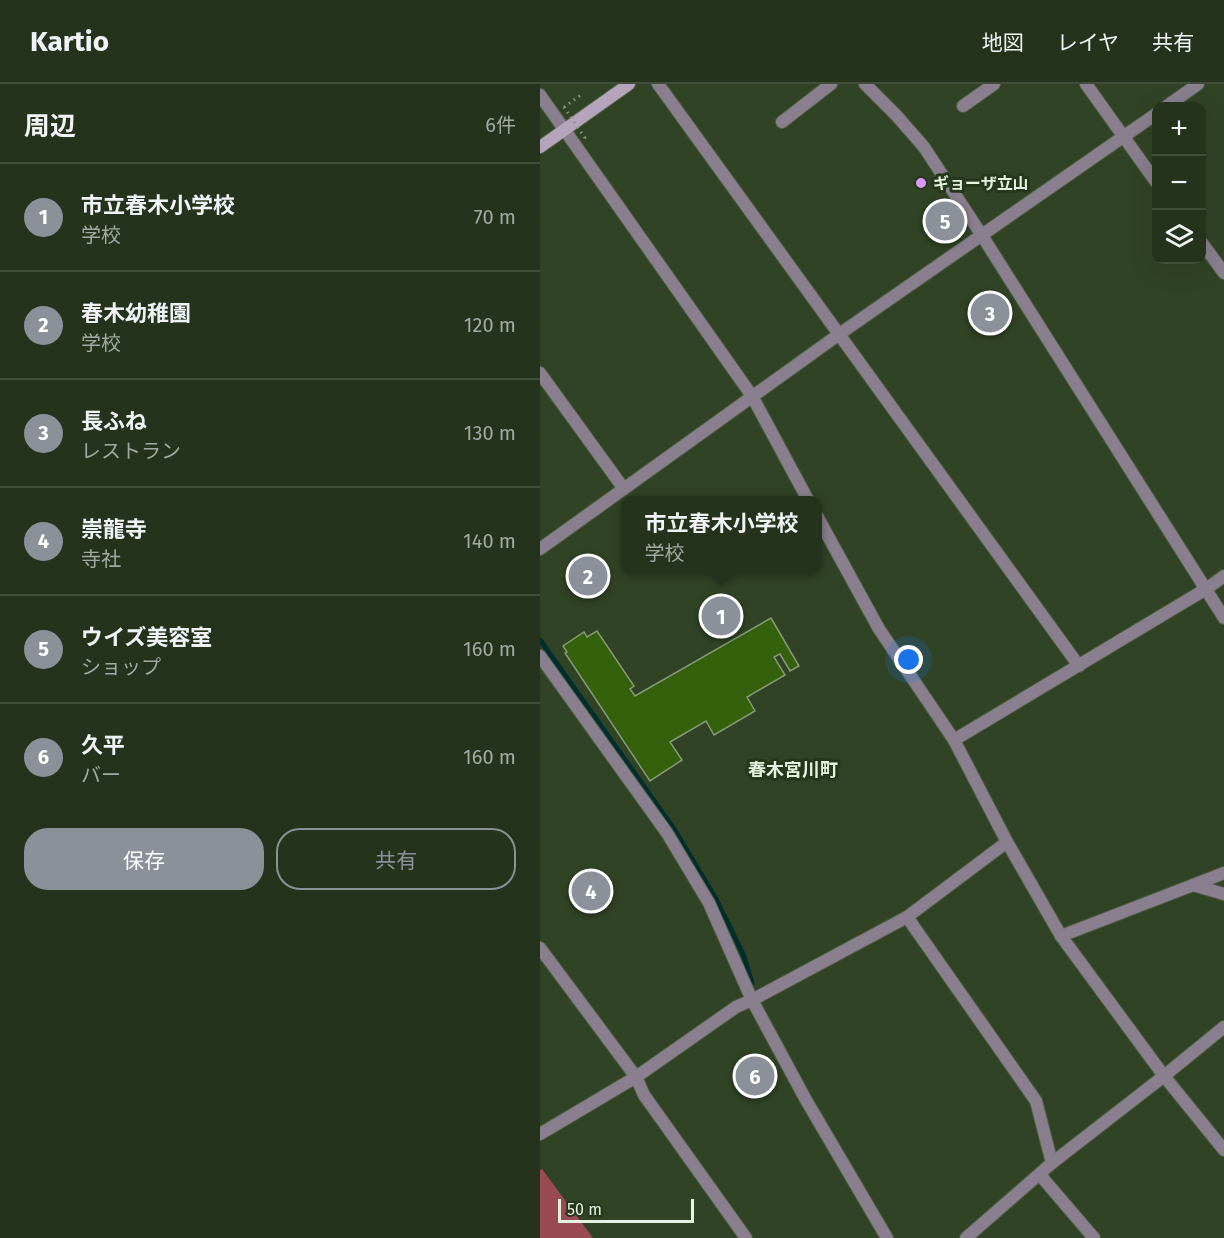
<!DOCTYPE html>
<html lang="ja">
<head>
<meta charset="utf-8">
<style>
	:root { --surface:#25321c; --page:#2d3a25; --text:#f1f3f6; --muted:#a3aaa3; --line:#424d3b; --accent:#8c9099 }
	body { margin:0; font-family:"Fira Sans","Noto Sans JP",sans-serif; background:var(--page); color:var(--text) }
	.controls { position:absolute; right:18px; top:18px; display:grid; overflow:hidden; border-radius:12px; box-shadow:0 6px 24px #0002 }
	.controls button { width:54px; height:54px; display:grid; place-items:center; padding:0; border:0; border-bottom:2px solid var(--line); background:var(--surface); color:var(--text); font:30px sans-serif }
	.scale { position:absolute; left:18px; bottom:15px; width:136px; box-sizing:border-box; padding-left:6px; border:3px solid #e7f3e1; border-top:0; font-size:16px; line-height:21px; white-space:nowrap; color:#e7f3e1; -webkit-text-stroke:4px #26381b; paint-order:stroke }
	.you { position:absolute; left:369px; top:576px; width:21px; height:21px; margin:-15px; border:4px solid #fff; border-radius:50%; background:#1a73e8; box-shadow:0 0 0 9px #1a73e833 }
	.badge { display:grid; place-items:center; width:39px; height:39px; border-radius:50%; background:var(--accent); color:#fff; font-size:20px; font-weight:700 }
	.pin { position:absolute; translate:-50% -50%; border:3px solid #fff; box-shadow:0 2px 6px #0006 }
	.popup { position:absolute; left:81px; top:412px; width:201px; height:78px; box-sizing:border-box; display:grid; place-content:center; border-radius:12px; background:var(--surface); filter:drop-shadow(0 2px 4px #0005); font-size:20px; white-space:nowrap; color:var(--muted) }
	.popup b { font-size:22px; color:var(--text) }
	.popup::after { content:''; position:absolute; left:50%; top:100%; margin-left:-12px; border:12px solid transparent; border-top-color:var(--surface) }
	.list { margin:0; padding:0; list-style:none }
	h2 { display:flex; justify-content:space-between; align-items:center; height:78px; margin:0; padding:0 24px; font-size:26px }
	h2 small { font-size:20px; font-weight:400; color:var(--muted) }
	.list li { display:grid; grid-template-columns:39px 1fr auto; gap:18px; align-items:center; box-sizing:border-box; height:108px; padding:0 24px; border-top:2px solid var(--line) }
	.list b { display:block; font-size:22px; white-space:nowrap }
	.list p { margin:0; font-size:20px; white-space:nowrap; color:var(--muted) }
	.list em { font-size:20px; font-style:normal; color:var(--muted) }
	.actions { display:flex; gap:12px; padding:18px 24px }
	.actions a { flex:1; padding:14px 0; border:2px solid var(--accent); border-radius:24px; text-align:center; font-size:21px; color:var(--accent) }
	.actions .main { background:var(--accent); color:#fff }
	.icon { flex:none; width:33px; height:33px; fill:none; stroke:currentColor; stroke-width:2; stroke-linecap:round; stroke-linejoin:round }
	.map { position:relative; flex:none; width:684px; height:1154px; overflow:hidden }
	header { display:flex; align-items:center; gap:36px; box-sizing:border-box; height:84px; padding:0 30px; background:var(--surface); border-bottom:2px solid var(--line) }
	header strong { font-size:28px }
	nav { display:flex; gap:33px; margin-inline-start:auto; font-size:21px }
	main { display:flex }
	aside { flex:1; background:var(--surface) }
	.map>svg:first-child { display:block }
	.green { fill:#9a4a53 }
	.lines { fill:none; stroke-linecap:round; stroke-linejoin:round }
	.stream { stroke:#002d2d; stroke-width:5 }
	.building { fill:#35610c; stroke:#859a78; stroke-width:1.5 }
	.street-casing { stroke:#4e5f43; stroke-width:14 }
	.secondary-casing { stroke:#4e5f43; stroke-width:14 }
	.path { stroke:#899880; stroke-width:3; stroke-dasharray:1.5 4.5; stroke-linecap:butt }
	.street { stroke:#897f8e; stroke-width:12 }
	.secondary { stroke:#b4a5bc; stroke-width:12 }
	.path-bridge { stroke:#899880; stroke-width:3; stroke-dasharray:1.5 4.5; stroke-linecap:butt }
	.poi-dot { fill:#d99af7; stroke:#26381b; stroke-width:2 }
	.labels { text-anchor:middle; stroke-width:6; stroke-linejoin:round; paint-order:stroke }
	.poi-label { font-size:16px; font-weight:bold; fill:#e7f3e1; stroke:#26381b; text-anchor:start }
	.neighbourhood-label { font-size:18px; font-weight:bold; fill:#e7f3e1; stroke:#26381b }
</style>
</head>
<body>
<header>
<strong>Kartio</strong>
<nav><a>地図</a><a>レイヤ</a><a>共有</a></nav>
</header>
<main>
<aside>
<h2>周辺<small>6件</small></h2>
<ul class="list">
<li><span class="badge">1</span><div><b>市立春木小学校</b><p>学校</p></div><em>70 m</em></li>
<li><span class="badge">2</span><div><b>春木幼稚園</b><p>学校</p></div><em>120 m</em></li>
<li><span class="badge">3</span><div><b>長ふね</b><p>レストラン</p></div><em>130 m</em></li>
<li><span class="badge">4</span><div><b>崇龍寺</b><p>寺社</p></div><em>140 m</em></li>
<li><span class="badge">5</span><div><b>ウイズ美容室</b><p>ショップ</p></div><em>160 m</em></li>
<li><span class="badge">6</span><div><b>久平</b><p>バー</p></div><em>160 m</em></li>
</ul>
<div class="actions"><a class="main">保存</a><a>共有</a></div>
</aside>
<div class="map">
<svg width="684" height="1154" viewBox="0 0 684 1154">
	<rect width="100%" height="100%" fill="#314325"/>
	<polygon class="green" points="2,1085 53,1154 0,1154 0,1086"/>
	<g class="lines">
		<polyline class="stream" points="0,556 134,745 176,815 203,870 212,899"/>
	</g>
	<polygon class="building" points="231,534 259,582 250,587 240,570 234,573 245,591 207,613 215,627 174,651 166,637 130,658 142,676 110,697 25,569 27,568 23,562 44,548 47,553 57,547 94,602 90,605 95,612"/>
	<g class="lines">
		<g class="street-casing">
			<g id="street">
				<polyline points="118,0 539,582"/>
				<polyline points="325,0 356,31 384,63 441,150 684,534"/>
				<polyline points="546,0 616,98"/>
				<polyline points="0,11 212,312 268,416"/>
				<polyline points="423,22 454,0"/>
				<polyline points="627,22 658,0"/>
				<polyline points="242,38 291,0"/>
				<polyline points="662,159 684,189"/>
				<polyline points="0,289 84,405"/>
				<polyline points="277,432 339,545 414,656 467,758 521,852 624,992 684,1066"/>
				<polyline points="0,465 298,251 616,30"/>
				<polyline points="0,572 127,749 169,819 212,916 266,1016 347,1154"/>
				<polyline points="414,656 666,505 684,492"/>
				<polyline points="653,801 684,810"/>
				<polyline points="367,833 496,1017 512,1079"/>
				<polyline points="521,852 684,789"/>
				<polyline points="0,864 96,993 104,1011 206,1154"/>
				<polyline points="0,1050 96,993 196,923 212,916 367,833 467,758"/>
				<polyline points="500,1091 554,1154"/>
				<polyline points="426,1154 512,1079 624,992 684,943"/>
			</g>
		</g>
		<g class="secondary-casing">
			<polyline id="secondary" points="0,63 89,0"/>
		</g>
		<polyline class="path" points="24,23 41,11 42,13"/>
		<use href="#street" class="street"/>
		<use href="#secondary" class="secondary"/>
		<polyline class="path-bridge" points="24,23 45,54 42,57"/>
	</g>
	<circle class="poi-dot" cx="381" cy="99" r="6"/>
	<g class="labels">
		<g class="poi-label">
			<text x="393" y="105">ギョーザ立山</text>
		</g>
		<g class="neighbourhood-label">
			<text x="253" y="692">春木宮川町</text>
		</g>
	</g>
</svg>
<div class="controls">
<button>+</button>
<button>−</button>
<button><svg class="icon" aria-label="layers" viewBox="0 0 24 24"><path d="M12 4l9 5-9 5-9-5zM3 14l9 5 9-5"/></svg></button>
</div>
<div class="scale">50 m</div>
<div class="you"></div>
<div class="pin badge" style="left:181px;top:532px">1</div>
<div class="popup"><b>市立春木小学校</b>学校</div>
<div class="pin badge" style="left:48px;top:492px">2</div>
<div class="pin badge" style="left:450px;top:229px">3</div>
<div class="pin badge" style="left:51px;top:807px">4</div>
<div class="pin badge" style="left:405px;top:137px">5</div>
<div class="pin badge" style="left:215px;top:992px">6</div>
</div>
</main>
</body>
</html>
